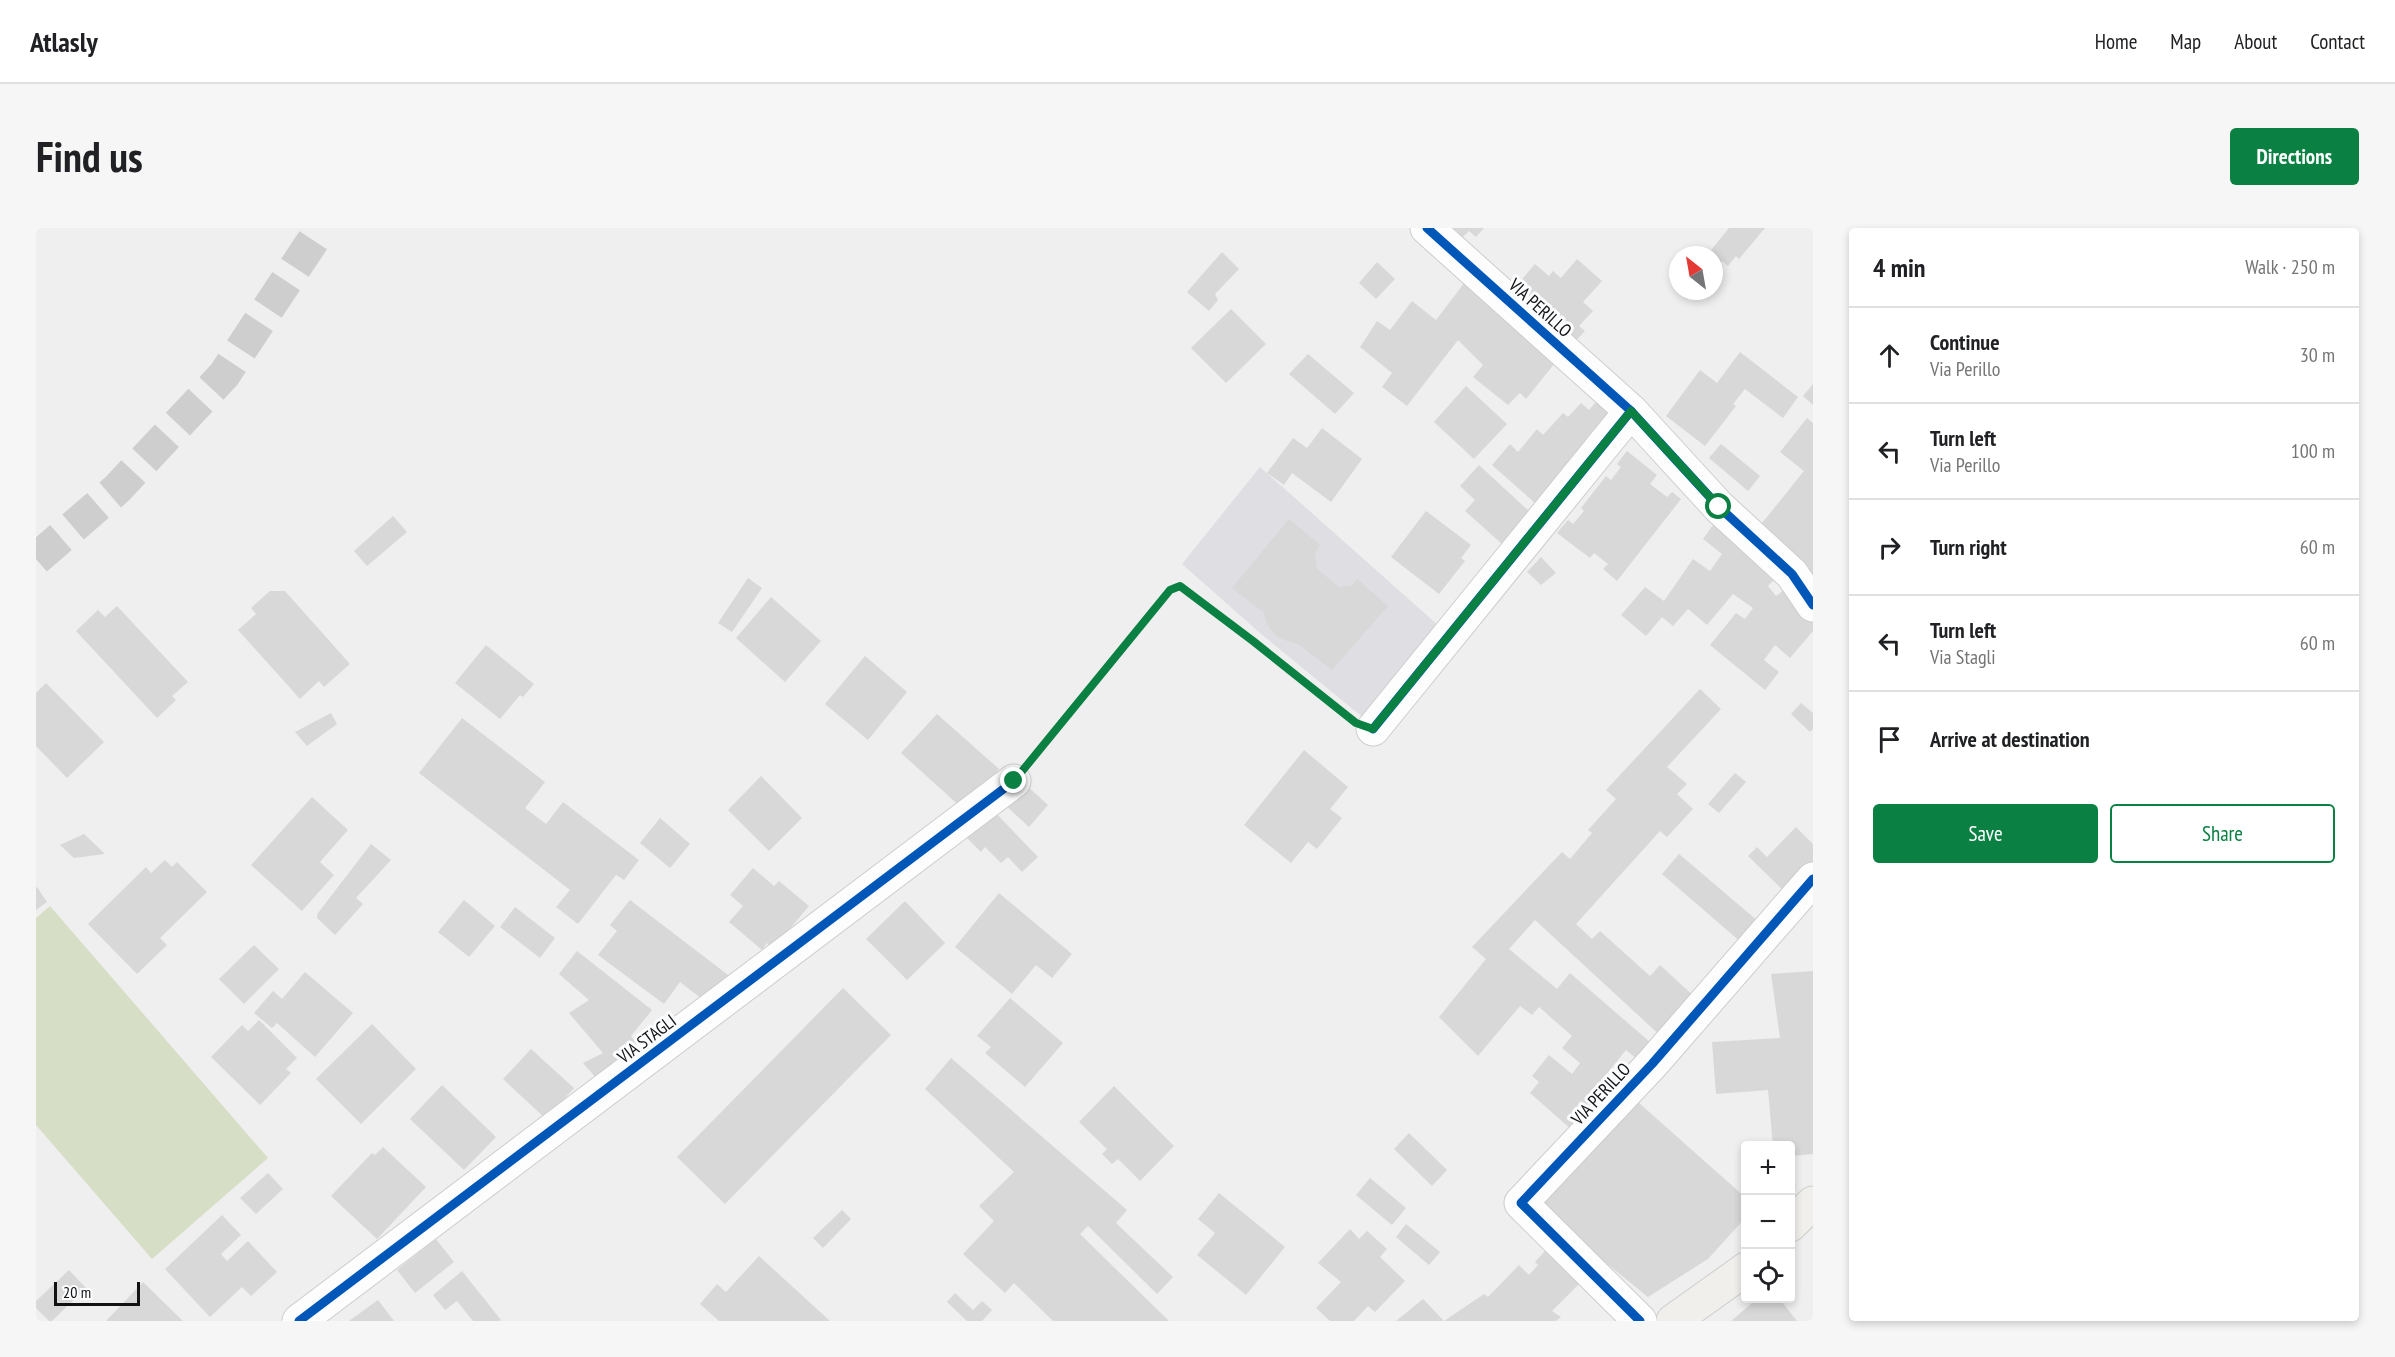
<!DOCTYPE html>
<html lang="en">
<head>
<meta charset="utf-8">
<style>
	:root { --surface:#fff; --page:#f6f6f6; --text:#202124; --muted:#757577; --line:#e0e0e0; --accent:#0b8043 }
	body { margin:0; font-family:"PT Sans Narrow",sans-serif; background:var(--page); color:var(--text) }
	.controls { position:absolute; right:18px; bottom:18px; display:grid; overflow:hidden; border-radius:6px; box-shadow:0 3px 9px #0003 }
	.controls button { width:54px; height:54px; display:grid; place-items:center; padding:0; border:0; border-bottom:2px solid var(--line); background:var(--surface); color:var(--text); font:30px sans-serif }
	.compass { position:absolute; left:1633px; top:18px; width:54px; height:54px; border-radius:50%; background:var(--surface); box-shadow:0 3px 9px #0003; rotate:329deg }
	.scale { position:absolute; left:18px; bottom:15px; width:86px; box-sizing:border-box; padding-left:6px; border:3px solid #121213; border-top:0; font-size:16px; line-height:21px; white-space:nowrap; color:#121213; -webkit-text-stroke:4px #fbfcfe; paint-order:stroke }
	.stop { position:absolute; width:18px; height:18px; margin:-14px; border:4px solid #0b8043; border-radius:50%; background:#fff }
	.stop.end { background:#0b8043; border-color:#fff; box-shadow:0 2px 6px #0008 }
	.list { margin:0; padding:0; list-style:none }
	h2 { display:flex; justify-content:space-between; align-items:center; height:78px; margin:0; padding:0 24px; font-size:26px }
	h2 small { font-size:20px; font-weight:400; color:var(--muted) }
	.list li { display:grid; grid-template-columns:39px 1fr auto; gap:18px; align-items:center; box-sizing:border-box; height:96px; padding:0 24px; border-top:2px solid var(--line) }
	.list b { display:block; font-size:22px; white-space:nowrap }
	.list p { margin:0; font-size:20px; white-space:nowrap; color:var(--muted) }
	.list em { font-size:20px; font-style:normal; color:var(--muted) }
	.actions { display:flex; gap:12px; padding:18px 24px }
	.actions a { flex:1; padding:14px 0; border:2px solid var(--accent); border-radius:6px; text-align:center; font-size:21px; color:var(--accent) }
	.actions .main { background:var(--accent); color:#fff }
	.icon { flex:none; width:33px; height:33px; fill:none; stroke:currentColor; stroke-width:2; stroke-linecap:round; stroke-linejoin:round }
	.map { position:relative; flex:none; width:1777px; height:1093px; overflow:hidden; border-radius:6px }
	header { display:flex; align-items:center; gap:36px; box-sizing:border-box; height:84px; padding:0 30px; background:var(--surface); border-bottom:2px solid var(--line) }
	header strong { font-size:28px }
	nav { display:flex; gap:33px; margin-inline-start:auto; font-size:21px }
	.intro { display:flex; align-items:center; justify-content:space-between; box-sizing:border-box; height:144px; padding:0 36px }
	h1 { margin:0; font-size:42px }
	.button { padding:15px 27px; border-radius:6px; background:var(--accent); color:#fff; font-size:21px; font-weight:700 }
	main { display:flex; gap:36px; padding:0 36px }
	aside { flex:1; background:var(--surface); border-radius:6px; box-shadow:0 3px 9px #0003 }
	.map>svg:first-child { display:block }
	.built { fill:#dedee3 }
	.green { fill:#d6dec6 }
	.building { fill:#d8d8d8 }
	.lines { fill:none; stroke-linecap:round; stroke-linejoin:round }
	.highway-tunnel { stroke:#cecece; stroke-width:33; stroke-dasharray:33 16; stroke-linecap:butt }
	.street-casing { stroke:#cdcdcd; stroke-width:35 }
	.secondary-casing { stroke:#cdcdcd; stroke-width:35 }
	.path { stroke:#cfcfcf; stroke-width:4; stroke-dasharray:4.5 4.5; stroke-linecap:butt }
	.street { stroke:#fdfdfd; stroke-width:33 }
	.secondary { stroke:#f0efeb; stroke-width:33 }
	.cycleway-casing { stroke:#fbfcfe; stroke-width:13 }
	.cycleway { stroke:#0057b8; stroke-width:9 }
	.route { stroke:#0b8043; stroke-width:8 }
	.labels { text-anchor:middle; stroke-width:6; stroke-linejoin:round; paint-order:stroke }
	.street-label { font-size:18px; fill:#121213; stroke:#fbfcfe }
</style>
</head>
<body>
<header>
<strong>Atlasly</strong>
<nav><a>Home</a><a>Map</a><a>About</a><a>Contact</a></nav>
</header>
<div class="intro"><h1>Find us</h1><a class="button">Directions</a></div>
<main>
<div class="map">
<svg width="1777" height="1093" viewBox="0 0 1777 1093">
	<rect width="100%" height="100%" fill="#efefef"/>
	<polygon class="built" points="1224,239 1404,399 1329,491 1224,405 1146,336"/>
	<polygon class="green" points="14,678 232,930 116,1031 0,897 0,690"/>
	<g class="building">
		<polygon points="1417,0 1448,0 1440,9 1433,3 1427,9"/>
		<polygon points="1693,0 1729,0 1703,31 1700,28 1692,38 1686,33 1678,43 1678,27 1671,27"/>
		<polygon points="1186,24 1203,41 1179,66 1182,72 1173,83 1151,64"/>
		<polygon points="1541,31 1566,53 1547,74 1557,83 1543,98 1549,103 1534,119 1474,65 1499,36 1513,48 1517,43 1525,50"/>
		<polygon points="1341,34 1359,51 1340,71 1323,55"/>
		<polygon points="1432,50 1523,130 1490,171 1484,165 1472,177 1437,149 1447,137 1422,112 1371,178 1346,159 1356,145 1324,119 1341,93 1354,102 1376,73 1400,92"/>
		<polygon points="1195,81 1230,116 1190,155 1155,120"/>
		<polygon points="1704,124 1762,169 1747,190 1709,161 1697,176 1700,178 1669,218 1630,188 1664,142 1681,155"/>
		<polygon points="1272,126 1318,165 1299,186 1253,146"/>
		<polygon points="1777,156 1777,177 1767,168"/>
		<polygon points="1430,158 1471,196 1438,231 1398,194"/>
		<polygon points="1565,168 1578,179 1552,208 1554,209 1534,231 1536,232 1499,275 1456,237 1474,216 1482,224 1501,201 1507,207 1527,185 1532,189 1545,175 1553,182"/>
		<polygon points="1771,190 1777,195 1777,352 1718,305 1768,243 1744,224"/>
		<polygon points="1286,200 1326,231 1295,274 1256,245 1248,257 1231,245 1257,210 1271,220"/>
		<polygon points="1685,216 1724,248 1712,263 1673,230"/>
		<polygon points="1591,223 1621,247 1614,256 1631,269 1636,264 1645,271 1581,353 1567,341 1572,336 1558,325 1554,330 1521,305 1532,292 1537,296 1548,283 1545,280 1570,248 1575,252 1585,239 1581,236"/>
		<polygon points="1443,237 1495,285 1466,316 1429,283 1439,272 1424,258"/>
		<polygon points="1390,283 1435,317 1425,330 1429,333 1403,366 1355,329"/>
		<polygon points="357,288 371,304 331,338 318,323"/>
		<polygon points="1682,290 1744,346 1732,358 1740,368 1748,362 1777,391 1777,403 1754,430 1739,417 1728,432 1743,444 1729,462 1674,417 1700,385 1709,391 1717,380 1697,366 1671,397 1652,381 1637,398 1626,389 1610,408 1585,387 1609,359 1628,373 1657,331 1674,343 1686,326 1667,311"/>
		<polygon points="1253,291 1284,317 1279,325 1281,341 1303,359 1317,357 1321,351 1352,378 1296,442 1262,416 1242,410 1232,398 1227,384 1196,360"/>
		<polygon points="1505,329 1520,345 1505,357 1491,344"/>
		<polygon points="712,350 726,360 696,404 682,395"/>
		<polygon points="234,363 249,363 314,436 288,459 283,453 264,471 202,402 220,386 215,380"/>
		<polygon points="735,369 785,413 749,454 700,410"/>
		<polygon points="81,378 152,454 136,468 140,472 121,490 40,403 62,382 69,389"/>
		<polygon points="450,417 498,456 487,469 484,467 464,491 419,455"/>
		<polygon points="829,428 871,464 832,512 789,476"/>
		<polygon points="10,455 68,514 31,550 0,518 0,465"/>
		<polygon points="1664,461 1685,481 1631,539 1651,556 1641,566 1657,581 1631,609 1624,603 1540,696 1556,711 1564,703 1614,748 1624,737 1660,770 1628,811 1499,692 1473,721 1521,761 1534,745 1621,820 1607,836 1590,822 1556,864 1564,870 1536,902 1494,865 1503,854 1496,848 1513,827 1536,846 1544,835 1526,820 1536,808 1503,779 1496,787 1484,778 1442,828 1403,789 1450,731 1436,719 1526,624 1534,631 1556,605 1552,602 1580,571 1570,562"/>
		<polygon points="1765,475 1777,485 1777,501 1774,504 1755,486"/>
		<polygon points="295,485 301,496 271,518 259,504"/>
		<polygon points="901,486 963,541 927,581 865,525"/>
		<polygon points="426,490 509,554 489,580 510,596 527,574 603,632 588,652 580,647 542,696 520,679 534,662 383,545"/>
		<polygon points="1268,522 1312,559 1294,581 1306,590 1281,621 1272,614 1255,635 1208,597"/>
		<polygon points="1699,545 1710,554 1683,585 1672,576"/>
		<polygon points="725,548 766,590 733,623 692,582"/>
		<polygon points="987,554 1012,577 993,599 968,576"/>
		<polygon points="276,569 312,602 284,634 298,647 266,683 215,637"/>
		<polygon points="956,581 1002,629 986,644 972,629 965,635 949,619 945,624 929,608"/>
		<polygon points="624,590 654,616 634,640 604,615"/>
		<polygon points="1760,599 1777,616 1777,638 1750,665 1712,628 1721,619 1731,629"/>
		<polygon points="48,606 69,626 38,630 24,617"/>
		<polygon points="335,616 355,632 320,670 327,676 299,707 281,690 282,685"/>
		<polygon points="1643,626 1723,694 1706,715 1626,646"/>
		<polygon points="129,632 136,639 141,634 171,664 124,710 131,717 101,746 52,696 110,639 115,645"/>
		<polygon points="717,640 738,658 743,653 773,678 737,721 731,715 726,722 693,694 707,678 694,667"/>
		<polygon points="1,659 11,674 0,682 0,660"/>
		<polygon points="963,665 1036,726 1016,750 1000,737 976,766 919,719"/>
		<polygon points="428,672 459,698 433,729 402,704"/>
		<polygon points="594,672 696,750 675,778 644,754 628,776 562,727 581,703 574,697"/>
		<polygon points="869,673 909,715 871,752 830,711"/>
		<polygon points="479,679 519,710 504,730 464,699"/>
		<polygon points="218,717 243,741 208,776 183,751"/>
		<polygon points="541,723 616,782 595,808 610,830 567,858 547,835 567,825 533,785 553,772 523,746"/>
		<polygon points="1777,743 1777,926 1754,928 1754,918 1737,918 1732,862 1680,866 1676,814 1744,810 1735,746"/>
		<polygon points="269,744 317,785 279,829 241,795 236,800 218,785 237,763 246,771"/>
		<polygon points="807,760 855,807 689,976 641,929"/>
		<polygon points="974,770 1027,815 989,859 949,825 955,819 941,808"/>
		<polygon points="223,792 261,830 250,841 255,845 224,877 175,829 206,797 212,803"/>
		<polygon points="336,796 380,841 325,896 280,851"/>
		<polygon points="495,821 538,860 510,891 467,851"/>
		<polygon points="915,830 1091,982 1080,995 1137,1049 1121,1066 1052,998 1044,1006 1133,1093 1017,1093 978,1055 969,1065 927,1026 958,993 943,978 978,944 889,861"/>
		<polygon points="406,857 460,909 428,942 374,891"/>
		<polygon points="1078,858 1138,918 1104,953 1082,931 1076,936 1066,926 1071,921 1043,894"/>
		<polygon points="1594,867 1710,970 1710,989 1672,1031 1612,1069 1505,982 1505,966"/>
		<polygon points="1373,905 1411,942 1396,958 1358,921"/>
		<polygon points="347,919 390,959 341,1011 295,968 336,925 339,927"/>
		<polygon points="232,945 247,961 220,986 204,970"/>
		<polygon points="1334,950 1370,980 1356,997 1320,967"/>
		<polygon points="1183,965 1249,1019 1210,1067 1161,1027 1179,1005 1162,991"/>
		<polygon points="806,982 815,991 787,1020 777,1010"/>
		<polygon points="186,987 205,1007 185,1026 191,1033 212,1013 241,1044 215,1068 206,1059 174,1089 129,1041"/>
		<polygon points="1370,996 1404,1024 1393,1037 1360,1009"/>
		<polygon points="1314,1001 1323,1011 1331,1003 1351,1021 1344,1029 1369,1053 1339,1084 1332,1078 1318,1093 1294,1093 1280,1080 1305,1054 1282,1035"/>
		<polygon points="400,1011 418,1034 379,1065 361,1042"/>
		<polygon points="1515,1016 1551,1048 1516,1083 1525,1089 1520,1093 1408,1093 1448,1066 1452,1069 1483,1037 1493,1047 1502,1037 1499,1034"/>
		<polygon points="723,1028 794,1093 683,1093 664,1076 681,1056 690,1064"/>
		<polygon points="33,1042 50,1060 16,1093 13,1093 0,1080 0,1073"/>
		<polygon points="426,1043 465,1092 464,1093 437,1093 421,1073 409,1082 397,1067"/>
		<polygon points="107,1054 147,1093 70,1093"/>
		<polygon points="919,1065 937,1082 946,1073 956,1082 946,1093 931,1093 911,1074"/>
		<polygon points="1722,1070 1743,1070 1761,1093 1695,1093"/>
		<polygon points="1387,1071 1408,1093 1360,1093"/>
		<polygon points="342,1072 358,1093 313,1093"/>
	</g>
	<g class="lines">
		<polyline class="highway-tunnel" points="0,331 81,261 188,147 280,8 284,0"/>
		<g class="street-casing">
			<g id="street">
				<polyline points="1391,0 1595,183 1683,279 1756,346 1777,377"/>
				<polyline points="1337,501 1595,183"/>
				<polyline points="263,1093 978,553"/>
				<polyline points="1604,1093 1485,975 1616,836 1777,651"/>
			</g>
		</g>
		<g class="secondary-casing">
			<g id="secondary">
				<polyline points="1754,997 1777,975"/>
				<polyline points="1637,1093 1710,1041"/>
			</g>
		</g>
		<polyline class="path" points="996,531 1134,362 1145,358 1217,413 1310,488"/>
		<use href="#street" class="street"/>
		<use href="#secondary" class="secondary"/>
		<g class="cycleway-casing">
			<g id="cycleway">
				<polyline points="1391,0 1595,183 1683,279 1756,346 1777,377"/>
				<polyline points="1337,501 1595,183"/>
				<polyline points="263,1093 978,553"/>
				<polyline points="1604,1093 1485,975 1616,836 1777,651"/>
			</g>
		</g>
		<use href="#cycleway" class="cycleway"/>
	</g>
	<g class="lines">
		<polyline class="route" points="978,553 1134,362 1144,358 1217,413 1320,495 1337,501 1595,183 1683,279"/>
	</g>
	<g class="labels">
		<g class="street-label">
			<text transform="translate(1504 80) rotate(42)" y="6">VIA PERILLO</text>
			<text transform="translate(611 811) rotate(-37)" y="6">VIA STAGLI</text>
			<text transform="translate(1565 866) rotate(-47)" y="6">VIA PERILLO</text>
		</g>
	</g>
</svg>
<div class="controls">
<button>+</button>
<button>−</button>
<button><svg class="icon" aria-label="locate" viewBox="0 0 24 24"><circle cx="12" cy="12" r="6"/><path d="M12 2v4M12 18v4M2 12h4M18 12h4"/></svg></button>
</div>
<svg class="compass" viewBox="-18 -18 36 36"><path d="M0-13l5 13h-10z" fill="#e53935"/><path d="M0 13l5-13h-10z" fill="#757577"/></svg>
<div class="scale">20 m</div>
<div class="stop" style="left:1683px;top:279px"></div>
<div class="stop end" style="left:978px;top:553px"></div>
</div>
<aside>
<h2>4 min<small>Walk · 250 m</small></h2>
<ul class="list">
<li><svg class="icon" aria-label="ahead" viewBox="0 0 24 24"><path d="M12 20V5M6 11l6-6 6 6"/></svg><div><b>Continue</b><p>Via Perillo</p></div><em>30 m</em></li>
<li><svg class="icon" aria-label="left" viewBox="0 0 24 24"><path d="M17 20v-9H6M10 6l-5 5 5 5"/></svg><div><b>Turn left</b><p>Via Perillo</p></div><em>100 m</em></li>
<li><svg class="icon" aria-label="right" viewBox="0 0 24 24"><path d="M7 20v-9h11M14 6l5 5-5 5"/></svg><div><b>Turn right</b></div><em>60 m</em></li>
<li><svg class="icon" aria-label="left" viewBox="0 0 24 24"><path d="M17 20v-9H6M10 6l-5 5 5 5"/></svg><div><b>Turn left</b><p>Via Stagli</p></div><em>60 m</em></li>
<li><svg class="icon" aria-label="arrive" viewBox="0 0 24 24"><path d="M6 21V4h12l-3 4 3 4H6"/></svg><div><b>Arrive at destination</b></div></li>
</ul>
<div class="actions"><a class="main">Save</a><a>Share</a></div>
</aside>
</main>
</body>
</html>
